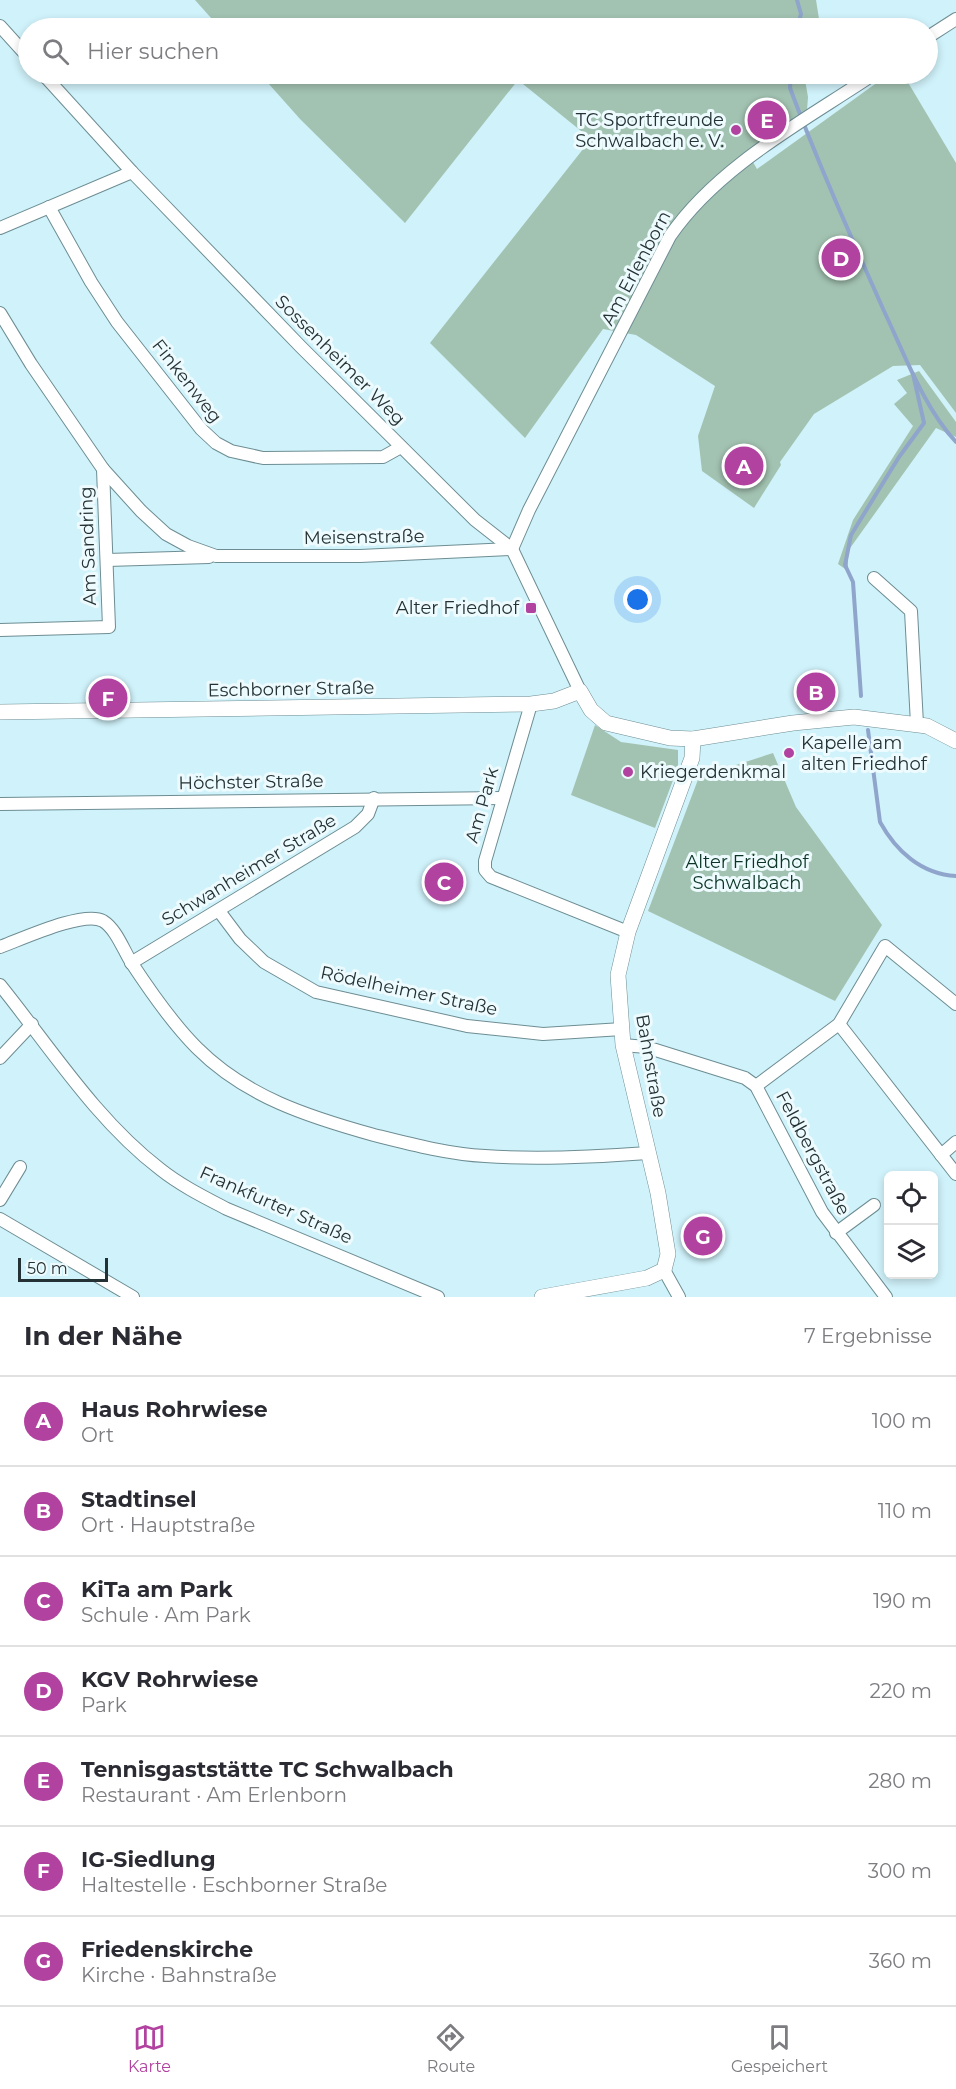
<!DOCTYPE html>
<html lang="de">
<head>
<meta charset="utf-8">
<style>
	:root { --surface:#fff; --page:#f2f2f3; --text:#2b2b33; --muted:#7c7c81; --line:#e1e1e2; --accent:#b2429f }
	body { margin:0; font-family:Montserrat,sans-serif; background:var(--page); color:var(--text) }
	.controls { position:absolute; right:18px; bottom:18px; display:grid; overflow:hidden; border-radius:9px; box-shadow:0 3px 9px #0003 }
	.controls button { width:54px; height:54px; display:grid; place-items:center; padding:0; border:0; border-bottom:2px solid var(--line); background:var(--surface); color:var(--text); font:30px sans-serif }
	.scale { position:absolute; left:18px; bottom:15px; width:90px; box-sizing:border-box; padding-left:6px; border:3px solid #253235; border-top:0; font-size:16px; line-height:21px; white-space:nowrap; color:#253235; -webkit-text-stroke:4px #eefbfe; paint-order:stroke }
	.you { position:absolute; left:638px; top:600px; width:21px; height:21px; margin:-15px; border:4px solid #fff; border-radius:50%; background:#1a73e8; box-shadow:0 0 0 9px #1a73e833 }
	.badge { display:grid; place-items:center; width:39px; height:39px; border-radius:50%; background:var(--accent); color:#fff; font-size:20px; font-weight:700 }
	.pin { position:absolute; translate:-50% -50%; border:3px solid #fff; box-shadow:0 2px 6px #0006 }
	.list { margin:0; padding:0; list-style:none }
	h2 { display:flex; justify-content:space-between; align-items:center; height:78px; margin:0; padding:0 24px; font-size:26px }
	h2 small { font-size:20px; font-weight:400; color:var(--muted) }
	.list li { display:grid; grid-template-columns:39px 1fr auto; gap:18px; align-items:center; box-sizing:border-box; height:90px; padding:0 24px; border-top:2px solid var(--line) }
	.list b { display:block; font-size:22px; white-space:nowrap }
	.list p { margin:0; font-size:20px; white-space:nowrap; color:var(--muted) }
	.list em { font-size:20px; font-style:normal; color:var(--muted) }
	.icon { flex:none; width:33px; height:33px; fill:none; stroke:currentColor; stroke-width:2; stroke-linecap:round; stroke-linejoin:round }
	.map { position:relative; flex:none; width:956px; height:1297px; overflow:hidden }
	.search { position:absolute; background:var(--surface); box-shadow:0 3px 9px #0003; left:18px; right:18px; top:18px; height:66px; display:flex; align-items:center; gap:15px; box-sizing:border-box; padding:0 21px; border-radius:33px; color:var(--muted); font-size:22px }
	.sheet { height:708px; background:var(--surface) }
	nav { display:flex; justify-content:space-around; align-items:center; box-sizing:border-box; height:84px; border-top:2px solid var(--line); background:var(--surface); font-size:16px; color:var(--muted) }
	nav a { display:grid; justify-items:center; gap:3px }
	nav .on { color:var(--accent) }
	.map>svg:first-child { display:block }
	.green { fill:#a3c3b2 }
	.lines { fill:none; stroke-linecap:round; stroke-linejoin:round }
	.stream { stroke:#8fa5cb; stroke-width:4 }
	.minor-casing { stroke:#6d8d93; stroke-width:14 }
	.tertiary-casing { stroke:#6d8d93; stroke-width:16 }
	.minor { stroke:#fff; stroke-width:12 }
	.tertiary { stroke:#fff; stroke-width:15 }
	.poi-dot { fill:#b2429f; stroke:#eefbfe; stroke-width:2 }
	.labels { text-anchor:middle; stroke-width:6; stroke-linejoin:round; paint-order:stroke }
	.poi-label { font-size:18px; fill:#253235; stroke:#eefbfe; text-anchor:end }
	.street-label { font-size:18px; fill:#253235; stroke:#eefbfe }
	.park-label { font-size:18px; fill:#0b3424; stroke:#eefbfe }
</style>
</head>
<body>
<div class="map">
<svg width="956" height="1297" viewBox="0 0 956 1297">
	<rect width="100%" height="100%" fill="#d0f2fa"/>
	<g class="green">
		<polygon points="195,0 816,0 820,25 819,28 220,28"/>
		<polygon points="260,74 804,74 808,97 807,110 747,152 757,169 889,74 903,74 956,163 956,413 920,365 893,366 814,414 780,462 781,465 754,508 702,471 698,436 715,386 636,335 603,329 525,438 430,343 591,139 518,80 405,223 300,119"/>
		<polygon points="919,371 956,422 956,437 936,428 848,551 848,571 838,564 853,520 913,426 894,404 907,393 897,380"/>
		<polygon points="595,725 621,742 678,750 678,767 655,828 571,795"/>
		<polygon points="773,753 796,807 882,925 835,1001 648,911 699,777"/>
	</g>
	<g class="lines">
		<g class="stream">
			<polyline points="797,0 801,14 797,28"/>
			<path d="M791,74L790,88C818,163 851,237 884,311C904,353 924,408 956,442"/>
			<polyline points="861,696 853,582 845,565 851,535 899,457 924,423 913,374"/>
			<path d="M868,730L880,822C896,851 921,874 956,876"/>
		</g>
		<g class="minor-casing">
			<g id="minor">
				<polyline points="0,26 28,57"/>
				<polyline points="928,37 956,19"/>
				<polyline points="43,74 132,172 301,347 475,520 512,549 580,691"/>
				<polyline points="49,207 91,282 117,322 201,429 216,443 231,451 263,458 383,457 401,447"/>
				<polyline points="0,228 132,172"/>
				<polyline points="0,313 31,364 103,469 109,627 0,630"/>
				<polyline points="103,469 141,511 166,534 188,546 216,556 360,556 512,549"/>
				<path d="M512,549L529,510L670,236C718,166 804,121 874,74"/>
				<polyline points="107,560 209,557"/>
				<polyline points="874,578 911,611 917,724"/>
				<polyline points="531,704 485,861 485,870 491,877 628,932"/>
				<polyline points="0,804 503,798"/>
				<polyline points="219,911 240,939 264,962 316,992 467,1026 543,1034 622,1029"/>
				<path d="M0,947C22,939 84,910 103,921C116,929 123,949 131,962C150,991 172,1023 197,1048C246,1097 309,1117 374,1135C410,1144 448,1154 485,1156C539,1160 594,1157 648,1153"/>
				<polyline points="131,963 355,827 368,814 374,798"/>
				<path d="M0,985C50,1047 96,1120 160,1169C180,1185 204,1197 227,1209L438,1297"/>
				<polyline points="839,1024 956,1174"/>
				<polyline points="623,1045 646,1047 745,1078 756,1086 822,1212 886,1297"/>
				<polyline points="0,1058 32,1024"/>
				<polyline points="756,1086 839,1024 885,946 956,1004"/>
				<polyline points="941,1155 956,1142"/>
				<polyline points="0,1200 20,1167"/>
				<polyline points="0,1219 133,1297"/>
				<polyline points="836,1233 874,1205"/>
				<polyline points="664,1270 679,1297"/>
			</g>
		</g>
		<g class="tertiary-casing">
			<g id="tertiary">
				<polyline points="0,712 531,704 554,701 580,691 591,710 606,723 670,738 693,739 793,723 854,717 927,726 956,741"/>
				<polyline points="542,1297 647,1278 664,1270 668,1254 658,1193 623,1045 618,975 628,932 692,758 693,739"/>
			</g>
		</g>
		<use href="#minor" class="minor"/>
		<use href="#tertiary" class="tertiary"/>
	</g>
	<g class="poi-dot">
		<circle cx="736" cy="130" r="6"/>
		<rect x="525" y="602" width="12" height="12" rx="3"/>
		<circle cx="789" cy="753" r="6"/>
		<circle cx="628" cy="772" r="6"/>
	</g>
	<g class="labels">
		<g class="poi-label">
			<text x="724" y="126">TC Sportfreunde<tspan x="724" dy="21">Schwalbach e. V.</tspan></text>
			<text x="519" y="614">Alter Friedhof</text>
			<text x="801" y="749" text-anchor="start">Kapelle am<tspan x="801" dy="21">alten Friedhof</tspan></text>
			<text x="640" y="778" text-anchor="start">Kriegerdenkmal</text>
		</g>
		<g class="street-label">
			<text transform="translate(636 268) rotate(-62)" y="6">Am Erlenborn</text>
			<text transform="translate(340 360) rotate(45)" y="6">Sossenheimer Weg</text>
			<text transform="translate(187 381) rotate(52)" y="6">Finkenweg</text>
			<text transform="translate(364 537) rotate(-1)" y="6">Meisenstraße</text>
			<text transform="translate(88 546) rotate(-92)" y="6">Am Sandring</text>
			<text transform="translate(291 689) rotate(-1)" y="6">Eschborner Straße</text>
			<text transform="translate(251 782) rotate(-1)" y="6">Höchster Straße</text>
			<text transform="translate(482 805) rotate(-74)" y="6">Am Park</text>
			<text transform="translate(249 870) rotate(-31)" y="6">Schwanheimer Straße</text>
			<text transform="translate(409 991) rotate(12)" y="6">Rödelheimer Straße</text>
			<text transform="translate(651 1066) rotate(80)" y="6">Bahnstraße</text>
			<text transform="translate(813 1153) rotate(62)" y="6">Feldbergstraße</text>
			<text transform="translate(276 1205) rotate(24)" y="6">Frankfurter Straße</text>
		</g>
		<g class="park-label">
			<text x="747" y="868">Alter Friedhof<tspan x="747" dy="21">Schwalbach</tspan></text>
		</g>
	</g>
</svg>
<div class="controls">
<button><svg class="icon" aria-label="locate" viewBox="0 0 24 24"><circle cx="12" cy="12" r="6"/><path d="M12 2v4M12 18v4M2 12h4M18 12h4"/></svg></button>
<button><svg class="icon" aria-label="layers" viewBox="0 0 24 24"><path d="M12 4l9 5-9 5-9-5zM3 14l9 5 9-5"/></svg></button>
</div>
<div class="scale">50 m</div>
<div class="you"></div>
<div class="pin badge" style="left:744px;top:466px">A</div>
<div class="pin badge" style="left:816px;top:692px">B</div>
<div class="pin badge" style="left:444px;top:882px">C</div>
<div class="pin badge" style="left:841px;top:258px">D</div>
<div class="pin badge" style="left:767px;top:120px">E</div>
<div class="pin badge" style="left:108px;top:698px">F</div>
<div class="pin badge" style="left:703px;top:1236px">G</div>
<div class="search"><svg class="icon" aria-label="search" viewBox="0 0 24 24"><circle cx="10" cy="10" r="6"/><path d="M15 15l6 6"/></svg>Hier suchen</div>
</div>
<section class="sheet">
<h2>In der Nähe<small>7 Ergebnisse</small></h2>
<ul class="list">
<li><span class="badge">A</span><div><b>Haus Rohrwiese</b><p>Ort</p></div><em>100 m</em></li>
<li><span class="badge">B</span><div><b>Stadtinsel</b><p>Ort · Hauptstraße</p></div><em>110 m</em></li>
<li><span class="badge">C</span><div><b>KiTa am Park</b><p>Schule · Am Park</p></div><em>190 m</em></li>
<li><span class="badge">D</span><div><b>KGV Rohrwiese</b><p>Park</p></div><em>220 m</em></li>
<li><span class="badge">E</span><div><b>Tennisgaststätte TC Schwalbach</b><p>Restaurant · Am Erlenborn</p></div><em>280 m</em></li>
<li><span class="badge">F</span><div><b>IG-Siedlung</b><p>Haltestelle · Eschborner Straße</p></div><em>300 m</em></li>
<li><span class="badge">G</span><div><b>Friedenskirche</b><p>Kirche · Bahnstraße</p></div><em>360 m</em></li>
</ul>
</section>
<nav>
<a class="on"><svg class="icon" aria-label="map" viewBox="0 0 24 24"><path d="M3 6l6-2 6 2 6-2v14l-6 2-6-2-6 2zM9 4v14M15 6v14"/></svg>Karte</a>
<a><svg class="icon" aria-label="directions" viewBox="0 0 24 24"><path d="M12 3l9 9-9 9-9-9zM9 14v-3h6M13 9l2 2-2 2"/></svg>Route</a>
<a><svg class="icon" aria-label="saved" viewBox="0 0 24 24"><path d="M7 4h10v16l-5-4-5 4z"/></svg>Gespeichert</a>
</nav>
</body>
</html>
